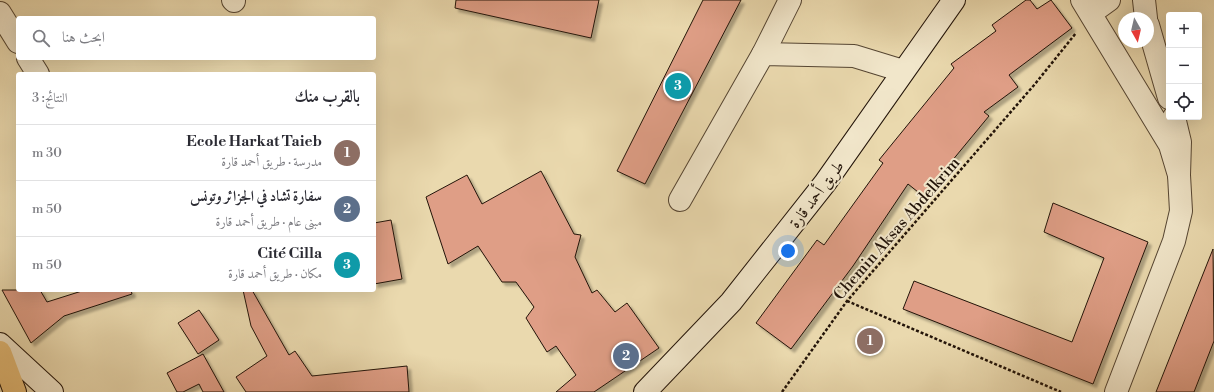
<!DOCTYPE html>
<html lang="ar">
<head>
<meta charset="utf-8">
<style>
	:root { --surface:#fff; --page:#f7f7f7; --text:#2b2b33; --muted:#7c7c81; --line:#e1e1e2; --accent:#8f2418 }
	body { margin:0; font-family:"Libre Bodoni",Amiri,serif; background:var(--page); color:var(--text); direction:rtl }
	.controls { position:absolute; right:12px; top:12px; display:grid; overflow:hidden; border-radius:4px; box-shadow:0 4px 16px #0002 }
	.controls button { width:36px; height:36px; display:grid; place-items:center; padding:0; border:0; border-bottom:1px solid var(--line); background:var(--surface); color:var(--text); font:20px sans-serif }
	.compass { position:absolute; left:1118px; top:12px; width:36px; height:36px; border-radius:50%; background:var(--surface); box-shadow:0 4px 16px #0002; rotate:172deg }
	.you { position:absolute; left:788px; top:251px; width:14px; height:14px; margin:-10px; border:3px solid #fff; border-radius:50%; background:#1a73e8; box-shadow:0 0 0 6px #1a73e833 }
	.badge { display:grid; place-items:center; width:26px; height:26px; border-radius:50%; background:var(--accent); color:#fff; font-size:13px; font-weight:700 }
	.pin { position:absolute; translate:-50% -50%; border:2px solid #fff; box-shadow:0 1px 4px #0006 }
	.list { margin:0; padding:0; list-style:none }
	h2 { display:flex; justify-content:space-between; align-items:center; height:52px; margin:0; padding:0 16px; font-size:17px }
	h2 small { font-size:13px; font-weight:400; color:var(--muted) }
	.list li { display:grid; grid-template-columns:26px 1fr auto; gap:12px; align-items:center; box-sizing:border-box; height:56px; padding:0 16px; border-top:1px solid var(--line) }
	.list b { display:block; font-size:15px; white-space:nowrap }
	.list p { margin:0; font-size:13px; white-space:nowrap; color:var(--muted) }
	.list em { font-size:13px; font-style:normal; color:var(--muted) }
	.icon { flex:none; width:22px; height:22px; fill:none; stroke:currentColor; stroke-width:2; stroke-linecap:round; stroke-linejoin:round }
	.map { position:relative; flex:none; width:1214px; height:392px; overflow:hidden; direction:ltr }
	.search { position:absolute; background:var(--surface); box-shadow:0 4px 16px #0002; left:16px; top:16px; width:360px; height:44px; display:flex; align-items:center; gap:10px; box-sizing:border-box; padding:0 14px; border-radius:4px; color:var(--muted); font-size:15px }
	.panel { position:absolute; background:var(--surface); box-shadow:0 4px 16px #0002; left:16px; top:72px; width:360px; height:220px; border-radius:4px; direction:rtl }
	.map>svg:first-child { display:block }
	.building { fill:#df9e86; stroke:#231409; filter:url(#shadow) }
	.lines { fill:none; stroke-linecap:round; stroke-linejoin:round }
	.street-casing { stroke:#554532; stroke-width:24 }
	.secondary-casing { stroke:#231409; stroke-width:24 }
	.primary-casing { stroke:#231409; stroke-width:24 }
	.path { stroke:#231409; stroke-width:2.5; stroke-dasharray:3 2; stroke-linecap:butt }
	.street { stroke:#f1e6ca; stroke-width:22 }
	.secondary { stroke:#f1e6ca; stroke-width:22 }
	.primary { stroke:#e5bc77; stroke-width:22 }
	.labels { text-anchor:middle; stroke-width:4; stroke-linejoin:round; paint-order:stroke }
	.street-label { font-size:16px; fill:#231409; stroke:#f1e6ca }
</style>
</head>
<body>
<div class="map">
<svg width="1214" height="392" viewBox="0 0 1214 392">
	<defs>
		<filter id="shadow"><feDropShadow dx="3.5" dy="3.5" stdDeviation="1" flood-color="#0004"/></filter>
	</defs>
	<rect width="100%" height="100%" fill="#ead9ae"/>
	<filter id="stains"><feTurbulence type="fractalNoise" baseFrequency=".005" numOctaves="4"/><feColorMatrix values="0 0 0 0 .2 0 0 0 0 .09 0 0 0 0 .02 0 0 0 .5 -.17"/></filter>
	<radialGradient id="worn" r=".72"><stop offset=".6" stop-color="#630" stop-opacity="0"/><stop offset="1" stop-color="#630" stop-opacity=".3"/></radialGradient>
	<g class="building">
		<polygon points="456,0 599,0 591,38 455,8"/>
		<polygon points="703,0 741,0 645,184 617,171"/>
		<polygon points="1026,0 1030,0 1037,9 1051,0 1072,28 1009,75 1018,87 984,112 989,116 923,196 908,184 853,266 791,349 756,323 817,240 824,245 883,163 879,160 954,68 951,64 996,31 992,25"/>
		<polygon points="541,171 574,234 581,235 575,257 592,293 597,290 615,312 627,303 659,348 594,392 556,392 576,375 556,346 547,352 526,318 534,307 516,282 502,282 478,246 448,264 426,197 467,175 482,204"/>
		<polygon points="1053,203 1148,242 1093,384 903,309 914,281 1072,342 1104,258 1044,232"/>
		<polygon points="391,220 402,279 374,284 374,223"/>
		<polygon points="1213,249 1214,341 1194,392 1156,392"/>
		<polygon points="2,290 40,290 47,302 85,290 131,290 132,294 64,316 31,343"/>
		<polygon points="243,290 252,290 289,355 295,351 312,376 407,366 409,392 246,392 236,377 267,356 251,326"/>
		<polygon points="199,310 219,340 198,354 178,323"/>
		<polygon points="203,354 224,392 203,392 199,384 183,392 177,392 167,373"/>
	</g>
	<g class="lines">
		<g class="street-casing">
			<g id="street">
				<polyline points="233,0 234,1"/>
				<polyline points="1082,0 1170,145 1179,175 1180,142 1174,117"/>
				<polyline points="1144,0 1146,18"/>
				<polyline points="0,13 18,42"/>
				<polyline points="1091,13 1109,0"/>
				<polyline points="1148,25 1169,98"/>
				<polyline points="763,54 790,0"/>
				<polyline points="28,58 38,74"/>
				<polyline points="680,200 763,54 854,56 903,71"/>
				<polyline points="1116,392 1174,241 1181,211 1179,175"/>
			</g>
		</g>
		<g class="secondary-casing">
			<g id="secondary">
				<polyline points="0,344 52,392"/>
				<polyline points="645,392 731,302 825,183 954,0"/>
			</g>
		</g>
		<g class="primary-casing">
			<polyline id="primary" points="0,352 15,392"/>
		</g>
		<g class="path">
			<polyline points="847,301 1061,392"/>
			<polyline points="782,392 847,301 1035,84 1076,33"/>
		</g>
		<use href="#street" class="street"/>
		<use href="#secondary" class="secondary"/>
		<use href="#primary" class="primary"/>
	</g>
	<g class="labels">
		<g class="street-label">
			<text transform="translate(816 194) rotate(-53)" y="6">طريق أحمد قارة</text>
			<text transform="translate(896 228) rotate(-49)" y="6">Chemin Aksas Abdelkrim</text>
		</g>
	</g>
	<rect width="100%" height="100%" filter="url(#stains)"/>
	<rect width="100%" height="100%" fill="url(#worn)"/>
</svg>
<div class="controls">
<button>+</button>
<button>−</button>
<button><svg class="icon" aria-label="locate" viewBox="0 0 24 24"><circle cx="12" cy="12" r="6"/><path d="M12 2v4M12 18v4M2 12h4M18 12h4"/></svg></button>
</div>
<svg class="compass" viewBox="-18 -18 36 36"><path d="M0-13l5 13h-10z" fill="#e53935"/><path d="M0 13l5-13h-10z" fill="#7c7c81"/></svg>
<div class="you"></div>
<div class="pin badge" style="left:870px;top:341px;background:#8d6e63">1</div>
<div class="pin badge" style="left:626px;top:356px;background:#5c6f8a">2</div>
<div class="pin badge" style="left:678px;top:86px;background:#0f9aa8">3</div>
<div class="search"><svg class="icon" aria-label="search" viewBox="0 0 24 24"><circle cx="10" cy="10" r="6"/><path d="M15 15l6 6"/></svg>ابحث هنا</div>
<section class="panel">
<h2>بالقرب منك<small>النتائج: 3</small></h2>
<ul class="list">
<li><span class="badge" style="background:#8d6e63">1</span><div><b>Ecole Harkat Taieb</b><p>مدرسة · طريق أحمد قارة</p></div><em>30 m</em></li>
<li><span class="badge" style="background:#5c6f8a">2</span><div><b>سفارة تشاد في الجزائر وتونس</b><p>مبنى عام · طريق أحمد قارة</p></div><em>50 m</em></li>
<li><span class="badge" style="background:#0f9aa8">3</span><div><b>Cité Cilla</b><p>مكان · طريق أحمد قارة</p></div><em>50 m</em></li>
</ul>
</section>
</div>
</body>
</html>
